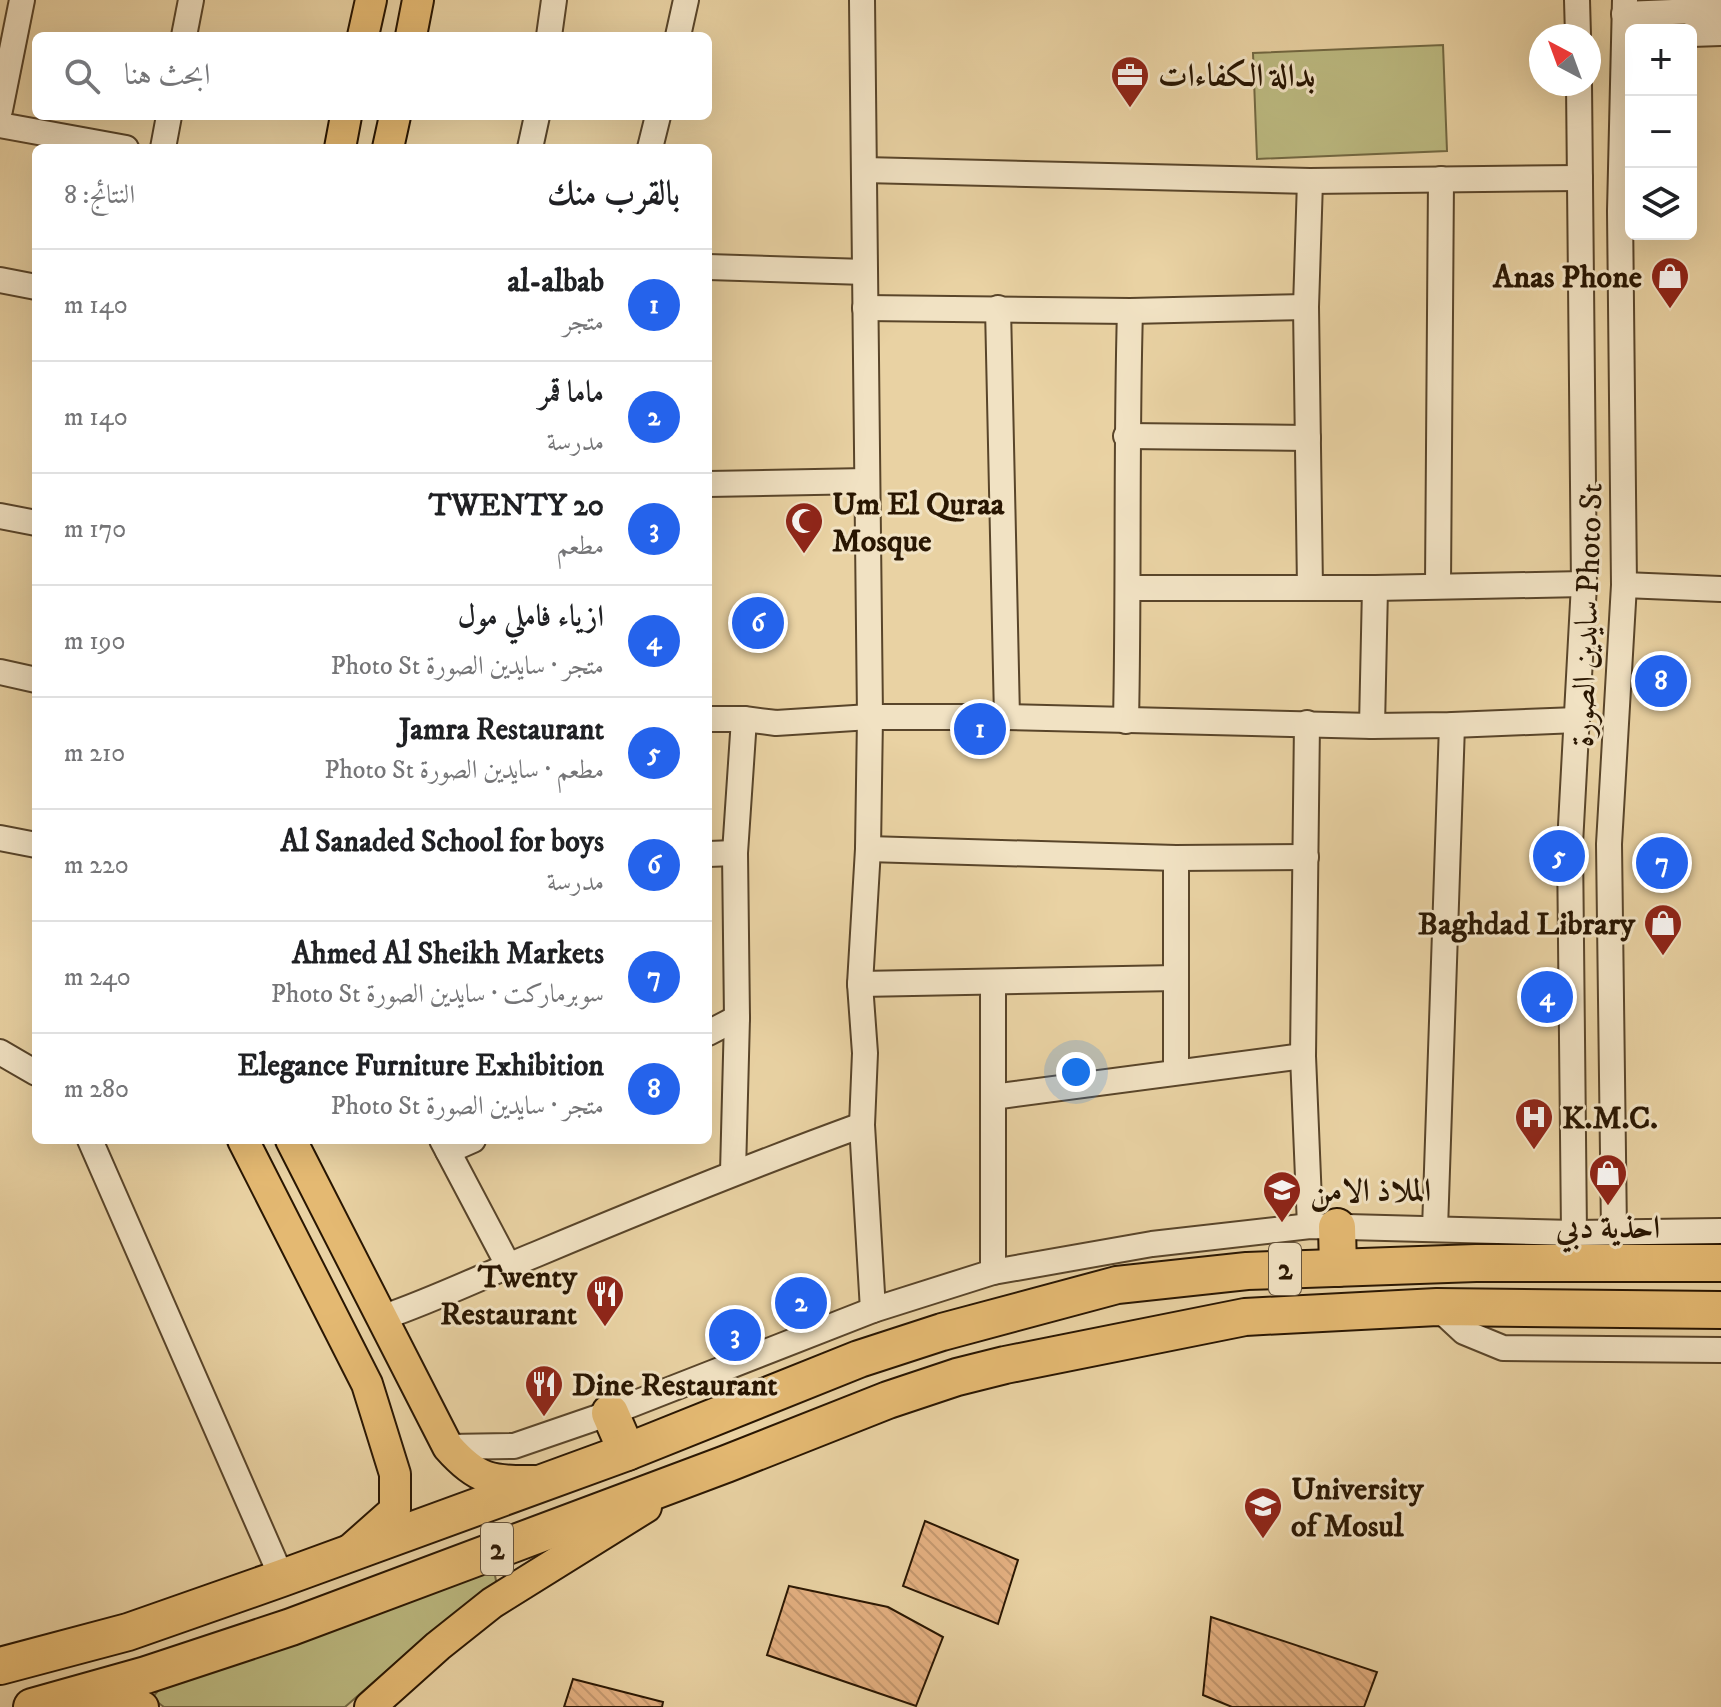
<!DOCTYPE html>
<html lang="ar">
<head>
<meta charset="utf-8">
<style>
	:root { --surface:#fff; --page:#f6f6f6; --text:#202124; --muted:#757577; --line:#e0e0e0; --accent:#2563eb }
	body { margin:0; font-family:"IM FELL DW Pica",Amiri,serif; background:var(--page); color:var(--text); direction:rtl }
	.controls { position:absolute; right:24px; top:24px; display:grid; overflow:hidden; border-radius:12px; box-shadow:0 8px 32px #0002 }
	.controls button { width:72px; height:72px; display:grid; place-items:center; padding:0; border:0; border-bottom:2px solid var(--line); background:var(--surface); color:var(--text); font:40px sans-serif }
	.compass { position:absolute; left:1529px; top:24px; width:72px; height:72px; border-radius:50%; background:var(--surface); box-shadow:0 8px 32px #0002; rotate:319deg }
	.you { position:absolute; left:1076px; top:1072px; width:28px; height:28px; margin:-20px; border:6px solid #fff; border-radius:50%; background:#1a73e8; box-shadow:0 0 0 12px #1a73e833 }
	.badge { display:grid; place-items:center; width:52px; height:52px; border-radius:50%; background:var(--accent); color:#fff; font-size:26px; font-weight:700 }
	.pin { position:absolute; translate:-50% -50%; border:4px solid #fff; box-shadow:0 2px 8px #0006 }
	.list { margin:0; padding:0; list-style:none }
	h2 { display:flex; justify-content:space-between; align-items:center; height:104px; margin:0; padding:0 32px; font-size:34px }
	h2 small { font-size:26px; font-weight:400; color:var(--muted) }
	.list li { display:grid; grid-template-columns:52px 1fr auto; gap:24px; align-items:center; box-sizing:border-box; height:112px; padding:0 32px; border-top:2px solid var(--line) }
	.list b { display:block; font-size:30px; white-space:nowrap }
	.list p { margin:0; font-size:26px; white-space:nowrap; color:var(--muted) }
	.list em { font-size:26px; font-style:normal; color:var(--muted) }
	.icon { flex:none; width:44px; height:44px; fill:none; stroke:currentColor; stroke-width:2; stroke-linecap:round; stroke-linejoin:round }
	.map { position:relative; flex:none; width:1721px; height:1707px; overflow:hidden; direction:ltr }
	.search { position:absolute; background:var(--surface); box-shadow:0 8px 32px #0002; left:32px; top:32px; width:680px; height:88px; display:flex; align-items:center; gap:20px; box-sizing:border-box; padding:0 28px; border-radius:12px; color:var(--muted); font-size:30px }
	.panel { position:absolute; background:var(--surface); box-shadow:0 8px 32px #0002; left:32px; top:144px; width:680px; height:1000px; border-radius:12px; direction:rtl }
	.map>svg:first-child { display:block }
	.green { fill:#bcba81; stroke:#726842; stroke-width:2 }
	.building { fill:url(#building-back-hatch); stroke:#291602; stroke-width:2 }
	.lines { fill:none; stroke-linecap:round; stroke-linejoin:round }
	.minor-casing { stroke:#59452a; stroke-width:28 }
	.major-casing { stroke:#291602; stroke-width:34 }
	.highway-casing { stroke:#291602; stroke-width:40 }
	.minor { stroke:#f1e2c3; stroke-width:24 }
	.major { stroke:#e4b972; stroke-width:30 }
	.highway { stroke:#e4b972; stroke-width:36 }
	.labels { text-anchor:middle; stroke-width:6; stroke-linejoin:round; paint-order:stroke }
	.shield { fill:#f1e2c3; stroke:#65533c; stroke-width:2 }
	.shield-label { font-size:30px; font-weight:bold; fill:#291602 }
	.poi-label { font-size:32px; font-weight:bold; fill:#291602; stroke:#f1e2c3; text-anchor:start }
	.street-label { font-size:32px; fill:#291602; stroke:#f1e2c3 }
</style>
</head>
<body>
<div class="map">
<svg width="1721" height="1707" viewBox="0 0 1721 1707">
	<defs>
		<pattern id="building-back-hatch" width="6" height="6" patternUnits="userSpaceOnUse" patternTransform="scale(2)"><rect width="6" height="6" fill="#e5b182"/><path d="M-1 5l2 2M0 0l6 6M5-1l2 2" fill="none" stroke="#c4986f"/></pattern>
	</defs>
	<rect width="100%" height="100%" fill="#e9d2a3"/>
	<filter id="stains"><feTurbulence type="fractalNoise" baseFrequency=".0025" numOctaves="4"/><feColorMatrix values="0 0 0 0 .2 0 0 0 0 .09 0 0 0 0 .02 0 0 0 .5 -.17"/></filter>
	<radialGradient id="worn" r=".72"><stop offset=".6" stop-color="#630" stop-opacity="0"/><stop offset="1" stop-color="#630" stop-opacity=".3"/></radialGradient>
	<g class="green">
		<polygon points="1443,45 1447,151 1257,159 1253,53"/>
		<polygon points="494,1570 497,1586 432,1631 345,1707 164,1707 152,1698 162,1686"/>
	</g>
	<g class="building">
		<polygon points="925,1521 1018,1560 998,1624 903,1586"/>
		<polygon points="789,1586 888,1607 943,1637 916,1706 767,1655"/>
		<polygon points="1211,1617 1377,1672 1364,1707 1232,1707 1203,1695"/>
		<polygon points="573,1679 663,1702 662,1707 564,1707"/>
	</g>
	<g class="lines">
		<g class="minor-casing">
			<g id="minor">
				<polyline points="862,0 870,717 868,849 860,984 865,1053 862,1125 873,1310"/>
				<polyline points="1577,0 1578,36"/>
				<polyline points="1624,14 1721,10"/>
				<polyline points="1691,34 1721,33"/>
				<polyline points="184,36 191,0"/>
				<polyline points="549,36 554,0"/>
				<polyline points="678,36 686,0"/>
				<polyline points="0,110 22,0"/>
				<polyline points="0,125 126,148"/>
				<polyline points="163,148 169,116"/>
				<polyline points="530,148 537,116"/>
				<polyline points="650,148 658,116"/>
				<polyline points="864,170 1310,181 1580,178"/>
				<polyline points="708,267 865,272"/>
				<polyline points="0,280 36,287"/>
				<polyline points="865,308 1130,311 1306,307"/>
				<polyline points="998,308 1007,717"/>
				<polyline points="1126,436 1308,438"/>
				<polyline points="708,484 867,481"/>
				<polyline points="0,516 36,523"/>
				<polyline points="1438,585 1441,179"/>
				<polyline points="1624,585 1721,589"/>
				<polyline points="1129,588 1375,588 1584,584"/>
				<polyline points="1310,588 1306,307 1310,181"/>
				<polyline points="0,672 36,680"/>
				<polyline points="708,719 744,719 776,723 870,717 1007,717 1372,726 1452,725 1577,720"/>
				<path d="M1126,721C1129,584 1126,448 1130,311"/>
				<polyline points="1307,723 1303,1056 1310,1226"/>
				<polyline points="1372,726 1375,588"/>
				<polyline points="0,838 36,845"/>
				<polyline points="868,849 1176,858 1306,857"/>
				<polyline points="708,854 735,853"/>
				<polyline points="860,984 1176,978"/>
				<polyline points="708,1033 737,1018"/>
				<polyline points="0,1052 36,1073"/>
				<polyline points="1176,1072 1176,858"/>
				<polyline points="993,1097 1303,1056"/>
				<polyline points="90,1140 282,1578"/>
				<polyline points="442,1140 508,1265"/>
				<polyline points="448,1151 473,1140"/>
				<polyline points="733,1172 737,1018 735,853 744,719"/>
				<polyline points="1435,1229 1452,725"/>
				<polyline points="1614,1232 1609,844 1624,585 1620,211 1625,0"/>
				<polyline points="1574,1233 1570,844 1584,584 1579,84"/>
				<polyline points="993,1272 993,984"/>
				<polyline points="1437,1307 1464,1332 1503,1348 1721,1350"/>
				<path d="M384,1317C436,1299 485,1275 537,1254C644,1209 752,1165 862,1125"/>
				<polyline points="448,1447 514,1446 610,1413 873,1310 993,1272 1152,1244 1310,1226 1574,1233 1721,1231"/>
			</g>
		</g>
		<g class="major-casing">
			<g id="major">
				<polyline points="363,36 371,0"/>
				<polyline points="411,36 418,0"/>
				<polyline points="340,148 346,116"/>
				<polyline points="388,148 395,116"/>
				<polyline points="243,1140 367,1384 395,1474 395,1510 351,1549"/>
				<path d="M291,1140L448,1447C477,1480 492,1482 534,1481"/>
				<polyline points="88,1696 119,1696 143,1707"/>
				<polyline points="370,1707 438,1646 492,1603 646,1507"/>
			</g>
		</g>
		<g class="highway-casing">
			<g id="highway">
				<polyline points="1337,1227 1338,1268"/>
				<polyline points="610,1413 627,1452"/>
				<polyline points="0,1666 128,1632 282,1578 627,1452 859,1359 942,1332 1117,1285 1247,1271 1476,1263 1721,1263"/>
				<polyline points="32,1707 146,1675 291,1627 726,1464 888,1400 957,1377 1005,1365 1245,1317 1437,1307 1721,1310"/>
			</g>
		</g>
		<use href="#minor" class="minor"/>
		<use href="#major" class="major"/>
		<use href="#highway" class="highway"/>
	</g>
	<defs>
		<g id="office-pin" transform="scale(2)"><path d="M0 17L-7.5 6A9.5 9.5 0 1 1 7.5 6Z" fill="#8f2418" stroke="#f1e2c3"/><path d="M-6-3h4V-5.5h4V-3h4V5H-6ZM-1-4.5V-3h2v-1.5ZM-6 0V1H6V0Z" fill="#fff"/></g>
		<g id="shop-pin" transform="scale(2)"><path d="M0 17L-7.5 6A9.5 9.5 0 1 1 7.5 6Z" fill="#8f2418" stroke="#f1e2c3"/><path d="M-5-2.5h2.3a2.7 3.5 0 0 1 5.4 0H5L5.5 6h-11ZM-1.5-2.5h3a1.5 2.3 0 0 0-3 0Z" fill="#fff"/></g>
		<g id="mosque-pin" transform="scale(2)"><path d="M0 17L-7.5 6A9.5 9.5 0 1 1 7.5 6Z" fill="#8f2418" stroke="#f1e2c3"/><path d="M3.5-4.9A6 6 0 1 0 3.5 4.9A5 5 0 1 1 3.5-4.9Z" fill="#fff"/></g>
		<g id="hospital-pin" transform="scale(2)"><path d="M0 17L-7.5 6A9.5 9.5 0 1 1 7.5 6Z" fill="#8f2418" stroke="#f1e2c3"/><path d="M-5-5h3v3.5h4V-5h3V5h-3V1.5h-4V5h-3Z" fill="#fff"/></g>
		<g id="school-pin" transform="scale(2)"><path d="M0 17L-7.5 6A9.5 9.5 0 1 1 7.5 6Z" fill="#8f2418" stroke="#f1e2c3"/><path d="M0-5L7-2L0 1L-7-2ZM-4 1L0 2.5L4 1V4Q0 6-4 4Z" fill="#fff"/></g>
		<g id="restaurant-pin" transform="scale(2)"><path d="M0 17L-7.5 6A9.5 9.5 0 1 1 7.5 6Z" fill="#8f2418" stroke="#f1e2c3"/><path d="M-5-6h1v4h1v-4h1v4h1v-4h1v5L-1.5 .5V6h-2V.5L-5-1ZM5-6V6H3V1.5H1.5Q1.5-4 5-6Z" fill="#fff"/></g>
		<g id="university-pin" transform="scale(2)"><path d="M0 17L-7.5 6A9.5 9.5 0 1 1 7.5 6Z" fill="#8f2418" stroke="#f1e2c3"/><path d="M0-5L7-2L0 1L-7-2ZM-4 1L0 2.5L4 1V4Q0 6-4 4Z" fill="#fff"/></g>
	</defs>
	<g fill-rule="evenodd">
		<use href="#office-pin" x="1130" y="75"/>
		<use href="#shop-pin" x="1670" y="276"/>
		<use href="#mosque-pin" x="804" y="521"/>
		<use href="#shop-pin" x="1663" y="923"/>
		<use href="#hospital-pin" x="1534" y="1117"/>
		<use href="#shop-pin" x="1608" y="1173"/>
		<use href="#school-pin" x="1282" y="1190"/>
		<use href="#restaurant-pin" x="605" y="1294"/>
		<use href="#restaurant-pin" x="544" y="1384"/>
		<use href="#university-pin" x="1263" y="1506"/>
	</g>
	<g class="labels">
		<g class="shield">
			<rect x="1269" y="1243" width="32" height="52" rx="6"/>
			<rect x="481" y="1523" width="32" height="52" rx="6"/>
		</g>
		<g class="shield-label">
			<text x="1285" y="1279">2</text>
			<text x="497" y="1559">2</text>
		</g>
		<g class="poi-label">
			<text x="1158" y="86">بدالة الكفاءات</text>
			<text x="1642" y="287" text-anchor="end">Anas Phone</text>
			<text x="832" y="514">Um El Quraa<tspan x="832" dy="37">Mosque</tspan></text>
			<text x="1635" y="934" text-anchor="end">Baghdad Library</text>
			<text x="1562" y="1128">K.M.C.</text>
			<text x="1310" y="1201">الملاذ الامن</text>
			<text x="1608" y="1238" text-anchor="middle">احذية دبي</text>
			<text x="577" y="1287" text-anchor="end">Twenty<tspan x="577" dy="37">Restaurant</tspan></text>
			<text x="572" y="1395">Dine Restaurant</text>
			<text x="1291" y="1499">University<tspan x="1291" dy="37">of Mosul</tspan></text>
		</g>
		<g class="street-label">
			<text transform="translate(1586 615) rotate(-88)" y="11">سايدين الصورة Photo St</text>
		</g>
	</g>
	<rect width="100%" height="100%" filter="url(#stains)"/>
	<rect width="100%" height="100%" fill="url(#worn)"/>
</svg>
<div class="controls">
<button>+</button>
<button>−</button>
<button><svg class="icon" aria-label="layers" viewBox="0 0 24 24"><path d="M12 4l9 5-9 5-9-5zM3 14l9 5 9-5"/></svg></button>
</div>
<svg class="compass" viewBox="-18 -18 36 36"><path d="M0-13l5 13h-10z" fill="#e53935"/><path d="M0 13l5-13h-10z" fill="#757577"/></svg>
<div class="you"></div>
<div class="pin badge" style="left:980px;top:729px">1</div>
<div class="pin badge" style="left:801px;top:1303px">2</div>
<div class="pin badge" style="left:735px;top:1335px">3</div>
<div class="pin badge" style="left:1547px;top:997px">4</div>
<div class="pin badge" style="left:1559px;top:856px">5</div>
<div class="pin badge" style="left:758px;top:623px">6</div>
<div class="pin badge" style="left:1662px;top:863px">7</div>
<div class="pin badge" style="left:1661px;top:681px">8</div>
<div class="search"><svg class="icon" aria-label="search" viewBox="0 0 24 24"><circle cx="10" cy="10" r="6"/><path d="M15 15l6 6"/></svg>ابحث هنا</div>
<section class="panel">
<h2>بالقرب منك<small>النتائج: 8</small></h2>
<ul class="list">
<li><span class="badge">1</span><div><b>al-albab</b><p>متجر</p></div><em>140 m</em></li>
<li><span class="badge">2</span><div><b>ماما قمر</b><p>مدرسة</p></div><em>140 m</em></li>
<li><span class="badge">3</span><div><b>TWENTY 20</b><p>مطعم</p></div><em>170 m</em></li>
<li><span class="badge">4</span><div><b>ازياء فاملي مول</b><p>متجر · سايدين الصورة Photo St</p></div><em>190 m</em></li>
<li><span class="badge">5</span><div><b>Jamra Restaurant</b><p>مطعم · سايدين الصورة Photo St</p></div><em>210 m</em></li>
<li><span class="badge">6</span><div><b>Al Sanaded School for boys</b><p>مدرسة</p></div><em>220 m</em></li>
<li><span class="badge">7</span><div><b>Ahmed Al Sheikh Markets</b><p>سوبرماركت · سايدين الصورة Photo St</p></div><em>240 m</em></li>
<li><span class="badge">8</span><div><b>Elegance Furniture Exhibition</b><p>متجر · سايدين الصورة Photo St</p></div><em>280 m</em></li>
</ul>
</section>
</div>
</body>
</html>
